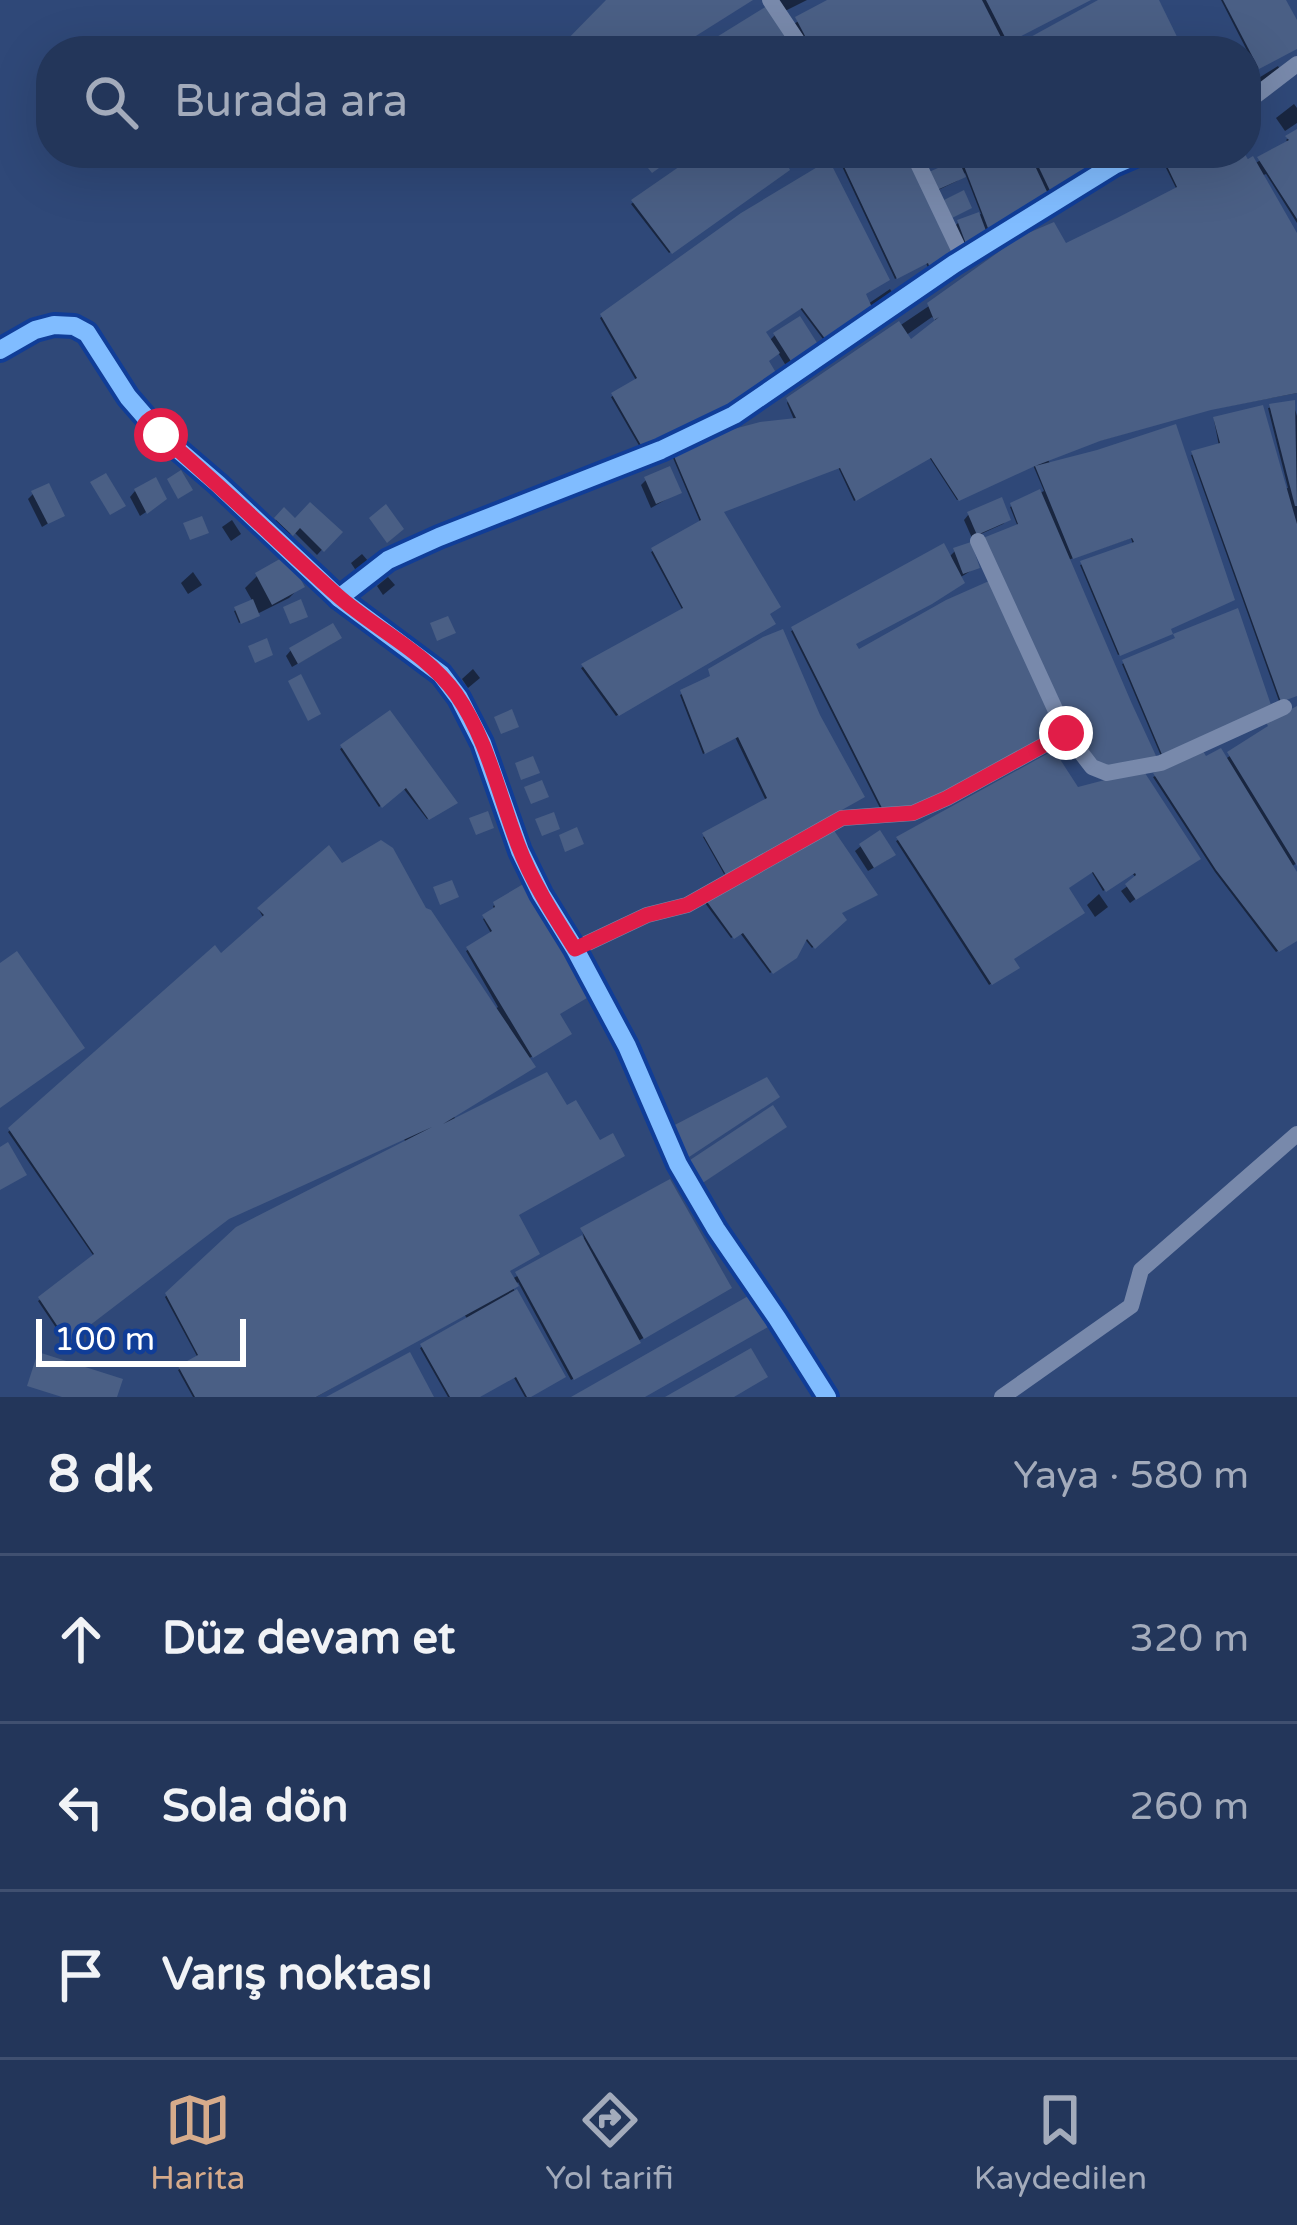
<!DOCTYPE html>
<html lang="tr">
<head>
<meta charset="utf-8">
<style>
	:root { --surface:#23365a; --page:#2f4163; --text:#f1f3f6; --muted:#a3abbb; --line:#405070; --accent:#d6ab8b }
	body { margin:0; font-family:"Varela Round",sans-serif; background:var(--page); color:var(--text) }
	.scale { position:absolute; left:36px; bottom:30px; width:210px; box-sizing:border-box; padding-left:12px; border:6px solid #fff; border-top:0; font-size:33px; line-height:42px; white-space:nowrap; color:#fff; -webkit-text-stroke:9px #103d97; paint-order:stroke }
	.stop { position:absolute; width:36px; height:36px; margin:-27px; border:9px solid #e11d48; border-radius:50%; background:#fff }
	.stop.end { background:#e11d48; border-color:#fff; box-shadow:0 3px 12px #0008 }
	.list { margin:0; padding:0; list-style:none }
	h2 { display:flex; justify-content:space-between; align-items:center; height:156px; margin:0; padding:0 48px; font-size:51px }
	h2 small { font-size:39px; font-weight:400; color:var(--muted) }
	.list li { display:grid; grid-template-columns:78px 1fr auto; gap:36px; align-items:center; box-sizing:border-box; height:168px; padding:0 48px; border-top:3px solid var(--line) }
	.list b { display:block; font-size:45px; white-space:nowrap }
	.list em { font-size:39px; font-style:normal; color:var(--muted) }
	.icon { flex:none; width:66px; height:66px; fill:none; stroke:currentColor; stroke-width:2; stroke-linecap:round; stroke-linejoin:round }
	.map { position:relative; flex:none; width:1297px; height:1397px; overflow:hidden }
	.search { position:absolute; background:var(--surface); box-shadow:0 12px 48px #0002; left:36px; right:36px; top:36px; height:132px; display:flex; align-items:center; gap:30px; box-sizing:border-box; padding:0 42px; border-radius:48px; color:var(--muted); font-size:45px }
	.sheet { height:660px; background:var(--surface) }
	nav { display:flex; justify-content:space-around; align-items:center; box-sizing:border-box; height:168px; border-top:3px solid var(--line); background:var(--surface); font-size:33px; color:var(--muted) }
	nav a { display:grid; justify-items:center; gap:6px }
	nav .on { color:var(--accent) }
	.map>svg:first-child { display:block }
	.shadow { fill:#0007; fill-rule:evenodd }
	.building { fill:#4a5f85 }
	.lines { fill:none; stroke-linecap:round; stroke-linejoin:round }
	.minor { stroke:#7889ab; stroke-width:16 }
	.cycleway-casing { stroke:#103d97; stroke-width:26 }
	.cycleway { stroke:#80bcff; stroke-width:18 }
	.route { stroke:#e11d48; stroke-width:15 }
</style>
</head>
<body>
<div class="map">
<svg width="1297" height="1397" viewBox="0 0 1297 1397">
	<rect width="100%" height="100%" fill="#2f4878"/>
	<g class="shadow">
		<polygon points="773,0 807,0 779,14"/>
		<polygon points="834,0 1088,0 1006,42 1005,41 990,51 811,51 792,25"/>
		<polygon points="1221,0 1283,0 1297,27 1297,47 1253,71 1257,79 1278,66 1282,73 1260,86 1258,81 1246,89 1246,73 1256,68"/>
		<polygon points="1294,104 1297,108 1297,123 1285,131 1276,118"/>
		<path d="M1297,132V223L1266,174L1261,176L1297,239V393L1207,410L1095,442L1048,460L1050,463L1098,453L1174,428L1168,635L1118,655L1080,565L1133,545L1131,538L1068,560L1018,527L1010,507L1044,491L1033,465L957,500L929,457L854,501L838,467L721,512L771,625L616,716L581,668L683,611L651,552L701,524L673,458L675,456L795,422L787,403L788,401L929,306L1065,247L1177,190L1166,168L1168,166L1194,153H1241L1254,164L1289,143L1286,140ZM932,317L938,322L910,343L905,336Z"/>
		<polygon points="705,153 789,153 781,158 785,172 669,253 631,204"/>
		<polygon points="844,153 905,153 952,256 929,270 926,263 895,279 839,160"/>
		<polygon points="916,153 944,153 922,165"/>
		<polygon points="957,153 1090,153 1051,196 1050,194 989,235 988,232 979,241 960,248 953,228 958,223 981,214 965,173 957,181 932,193 931,174 960,161"/>
		<polygon points="743,216 863,294 868,304 890,289 892,292 915,278 917,283 826,343 799,307 763,332 769,341 775,335 817,349 788,369 777,351 644,454 611,397 637,382 600,318"/>
		<polygon points="1293,403 1297,416 1297,694 1279,701 1191,455 1219,446 1214,420 1283,489 1288,488 1268,408"/>
		<polygon points="646,480 679,492 651,508 641,485"/>
		<polygon points="135,491 158,504 140,516 130,497"/>
		<polygon points="33,494 62,515 42,527 28,499"/>
		<polygon points="284,512 295,522 338,532 317,555 293,531 286,539 271,525"/>
		<polygon points="969,514 1008,519 1003,524 972,538 964,520"/>
		<polygon points="232,520 241,534 231,541 222,527"/>
		<polygon points="955,551 977,567 853,644 858,653 947,603 882,812 791,631 948,558"/>
		<polygon points="362,554 369,562 357,572 351,563"/>
		<polygon points="193,572 202,585 188,594 181,583"/>
		<polygon points="257,576 301,586 289,598 239,623 234,611 253,602 245,588"/>
		<polygon points="388,577 395,585 383,595 377,586"/>
		<polygon points="1236,612 1161,756 1122,664 1175,641 1175,636"/>
		<polygon points="333,643 292,667 286,656 291,650"/>
		<polygon points="473,669 480,678 468,688 462,679"/>
		<polygon points="710,671 818,716 860,798 724,874 703,837 766,801 735,737 703,754 680,695 710,679"/>
		<polygon points="1297,709 1297,863 1283,872 1297,874 1297,939 1276,952 1215,872 1153,777 1202,755 1205,760 1224,760 1268,730 1268,724"/>
		<polygon points="390,715 454,802 427,819 403,788 379,807 340,749"/>
		<polygon points="1054,754 1077,790 1142,774 1138,897 1130,903 1121,891 1137,879 1132,873 1103,891 1091,871 1065,888 1010,959 1016,967 989,985 896,841"/>
		<polygon points="832,832 839,913 843,920 812,948 804,938 792,959 770,973 740,933 731,938 705,903"/>
		<polygon points="861,846 887,860 868,871 855,851"/>
		<polygon points="341,867 424,910 494,1010 498,1007 466,951 492,935 483,919 495,911 493,906 524,887 556,1014 568,1034 528,1059 453,1115 516,1215 507,1271 512,1279 584,1238 582,1230 726,1290 571,1380 518,1282 513,1288 563,1377 528,1397 525,1397 513,1376 476,1397 448,1397 420,1348 468,1320 464,1314 316,1397 193,1397 178,1370 198,1358 165,1297 237,1230 407,1145 404,1139 224,1220 65,1341 38,1301 95,1258 8,1132 215,950 221,957 264,919 259,910"/>
		<polygon points="1099,894 1108,907 1095,917 1087,905"/>
	</g>
	<g class="building">
		<polygon points="606,0 753,0 672,51 556,51"/>
		<polygon points="827,0 982,0 1005,45 993,51 813,51 795,17"/>
		<polygon points="986,0 1091,0 1008,43"/>
		<polygon points="1098,0 1159,0 1184,51 1005,51"/>
		<polygon points="1223,0 1286,0 1297,20 1297,49 1259,69"/>
		<polygon points="767,6 795,51 713,51 707,43"/>
		<polygon points="1297,129 1297,219 1257,157 1289,140 1285,136"/>
		<polygon points="636,153 680,153 652,173"/>
		<polygon points="699,153 792,153 784,158 790,170 672,254 631,200"/>
		<polygon points="841,153 908,153 956,256 931,271 928,263 897,279 839,156"/>
		<polygon points="959,153 1029,153 1050,198 991,236"/>
		<polygon points="1032,153 1093,153 1101,167 1053,197"/>
		<polygon points="1187,153 1244,153 1248,159 1253,156 1297,233 1297,393 1211,410 1100,441 1035,466 1097,450 1176,424 1235,600 1171,629 1173,634 1120,656 1080,561 1134,542 1132,538 1073,559 1035,466 959,501 931,458 856,501 840,468 724,512 781,607 770,614 776,624 619,716 581,664 683,608 651,548 701,520 673,454 730,430 760,422 796,418 786,398 899,321 911,339 939,317 934,320 927,303 1021,236 1054,222 1066,243 1117,218 1177,187 1166,164"/>
		<polygon points="958,159 966,177 937,190 929,172"/>
		<polygon points="829,160 890,280 866,294 875,314 829,344 802,308 766,332 780,353 769,361 781,381 646,454 611,393 637,378 600,314 741,213"/>
		<polygon points="964,190 972,208 952,218 944,200"/>
		<polygon points="979,212 988,236 966,244 957,220"/>
		<polygon points="800,316 821,349 794,366 773,333"/>
		<polygon points="1295,400 1297,506 1295,506 1269,404"/>
		<polygon points="1263,405 1297,524 1297,696 1281,702 1191,451 1220,443 1213,417"/>
		<polygon points="670,466 682,493 656,504 644,477"/>
		<polygon points="181,470 193,490 178,499 167,479"/>
		<polygon points="106,473 126,506 110,515 90,482"/>
		<polygon points="156,477 167,499 147,514 134,489"/>
		<polygon points="49,483 65,516 48,524 31,491"/>
		<polygon points="1040,489 1132,704 1157,758 1105,767 1084,753 983,538 1018,524 1010,503"/>
		<polygon points="1002,497 1011,520 977,535 967,512"/>
		<polygon points="310,502 343,532 324,552 300,528 293,536 274,518 284,507 295,518"/>
		<polygon points="386,504 404,529 387,543 369,518"/>
		<polygon points="202,516 209,533 190,540 183,523"/>
		<polygon points="971,542 980,568 963,574 953,548"/>
		<polygon points="944,543 965,583 932,604 856,644 859,649 946,600 989,581 1057,729 916,808 884,812 791,627"/>
		<polygon points="285,556 305,577 301,580 305,587 272,605 255,573"/>
		<polygon points="253,599 260,616 241,624 234,607"/>
		<polygon points="301,599 308,617 290,624 283,607"/>
		<polygon points="1238,608 1271,705 1163,757 1122,660 1175,638 1173,634"/>
		<polygon points="448,616 456,633 437,641 430,623"/>
		<polygon points="333,623 342,638 298,664 289,648"/>
		<polygon points="783,629 820,715 865,797 726,875 702,833 767,798 738,737 705,754 680,690 710,676 708,669 763,637"/>
		<polygon points="267,638 273,655 255,663 248,646"/>
		<polygon points="301,674 321,714 308,721 288,681"/>
		<polygon points="1297,706 1297,866 1227,752 1268,726 1266,722"/>
		<polygon points="512,709 519,727 501,734 494,717"/>
		<polygon points="390,710 458,803 429,820 406,788 382,808 340,745"/>
		<polygon points="1221,748 1297,872 1297,941 1279,952 1216,870 1153,773 1203,751 1206,756"/>
		<polygon points="1054,750 1078,787 1143,770 1201,859 1136,900 1125,884 1136,875 1135,873 1106,892 1093,872 1069,888 1085,913 1014,959 1020,968 992,985 896,837"/>
		<polygon points="533,756 540,773 521,780 515,763"/>
		<polygon points="542,780 549,797 531,804 524,787"/>
		<polygon points="488,811 494,828 476,835 469,818"/>
		<polygon points="554,812 560,829 542,836 535,819"/>
		<polygon points="577,827 584,844 565,852 559,835"/>
		<polygon points="833,829 878,895 842,913 847,920 815,949 807,939 797,958 773,974 743,933 734,939 705,899"/>
		<polygon points="880,830 896,855 874,868 859,844"/>
		<polygon points="381,840 393,848 426,908 431,910 536,1067 443,1124 547,1072 567,1105 576,1100 600,1140 613,1133 625,1156 519,1215 540,1254 510,1271 519,1286 316,1397 195,1397 178,1366 198,1355 165,1293 236,1227 432,1127 229,1219 68,1342 38,1297 94,1254 8,1128 215,945 221,953 264,915 257,908 329,845 342,863"/>
		<polygon points="452,880 459,897 440,905 433,887"/>
		<polygon points="525,883 592,995 560,1014 572,1034 533,1058 466,947 492,931 482,915 495,907 493,902"/>
		<polygon points="17,951 85,1048 0,1108 0,963"/>
		<polygon points="767,1077 780,1097 683,1161 667,1129"/>
		<polygon points="773,1105 787,1127 698,1186 684,1164"/>
		<polygon points="8,1142 27,1175 0,1190 0,1147"/>
		<polygon points="670,1179 732,1288 644,1339 580,1228"/>
		<polygon points="582,1235 641,1343 574,1380 515,1272"/>
		<polygon points="517,1289 566,1377 531,1397 527,1397 516,1377 480,1397 450,1397 420,1344"/>
		<polygon points="750,1295 768,1327 645,1397 571,1397"/>
		<polygon points="751,1348 768,1377 734,1397 665,1397"/>
		<polygon points="38,1352 123,1379 117,1397 62,1397 27,1386"/>
		<polygon points="410,1352 434,1397 326,1397"/>
	</g>
	<g class="lines">
		<g class="minor">
			<polyline points="770,0 804,51"/>
			<polyline points="1246,103 1297,64"/>
			<polyline points="913,153 963,258"/>
			<polyline points="0,350 35,330 54,325 74,326 87,333 128,397 161,435 218,484 339,598 441,674 459,698 482,743 520,851 541,894 575,949 627,1046 678,1164 716,1229 777,1318 827,1397"/>
			<polyline points="978,541 1066,733 1092,767 1107,773 1161,763 1284,707"/>
			<polyline points="339,598 388,560 439,537 661,450 734,415 954,264 1114,165 1142,153"/>
			<polyline points="575,949 647,915 687,905 842,818 913,813 947,798 1066,733"/>
			<polyline points="1002,1397 1131,1306 1141,1270 1297,1134"/>
		</g>
		<g class="cycleway-casing">
			<g id="cycleway">
				<polyline points="0,350 35,330 54,325 74,326 87,333 128,397 161,435 218,484 339,598 441,674 459,698 482,743 520,851 541,894 575,949 627,1046 678,1164 716,1229 777,1318 827,1397"/>
				<polyline points="339,598 388,560 439,537 661,450 734,415 954,264 1114,165 1142,153"/>
			</g>
		</g>
		<use href="#cycleway" class="cycleway"/>
	</g>
	<g class="lines">
		<path class="route" d="M161,435C222,487 278,542 337,595C375,629 426,652 456,694C487,738 499,795 518,845C532,882 554,916 575,949L647,915L687,905L842,818L913,813L947,798L1066,733"/>
	</g>
</svg>
<div class="scale">100 m</div>
<div class="stop" style="left:161px;top:435px"></div>
<div class="stop end" style="left:1066px;top:733px"></div>
<div class="search"><svg class="icon" aria-label="search" viewBox="0 0 24 24"><circle cx="10" cy="10" r="6"/><path d="M15 15l6 6"/></svg>Burada ara</div>
</div>
<section class="sheet">
<h2>8 dk<small>Yaya · 580 m</small></h2>
<ul class="list">
<li><svg class="icon" aria-label="ahead" viewBox="0 0 24 24"><path d="M12 20V5M6 11l6-6 6 6"/></svg><div><b>Düz devam et</b></div><em>320 m</em></li>
<li><svg class="icon" aria-label="left" viewBox="0 0 24 24"><path d="M17 20v-9H6M10 6l-5 5 5 5"/></svg><div><b>Sola dön</b></div><em>260 m</em></li>
<li><svg class="icon" aria-label="arrive" viewBox="0 0 24 24"><path d="M6 21V4h12l-3 4 3 4H6"/></svg><div><b>Varış noktası</b></div></li>
</ul>
</section>
<nav>
<a class="on"><svg class="icon" aria-label="map" viewBox="0 0 24 24"><path d="M3 6l6-2 6 2 6-2v14l-6 2-6-2-6 2zM9 4v14M15 6v14"/></svg>Harita</a>
<a><svg class="icon" aria-label="directions" viewBox="0 0 24 24"><path d="M12 3l9 9-9 9-9-9zM9 14v-3h6M13 9l2 2-2 2"/></svg>Yol tarifi</a>
<a><svg class="icon" aria-label="saved" viewBox="0 0 24 24"><path d="M7 4h10v16l-5-4-5 4z"/></svg>Kaydedilen</a>
</nav>
</body>
</html>
